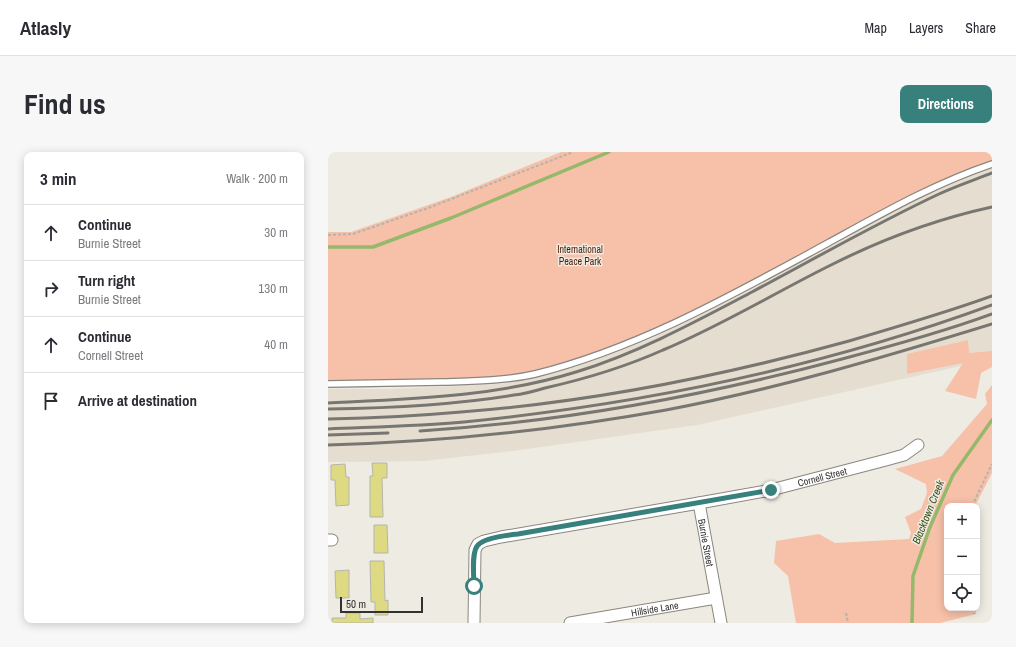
<!DOCTYPE html>
<html lang="en">
<head>
<meta charset="utf-8">
<style>
	:root { --surface:#fff; --page:#f7f7f7; --text:#2b2b33; --muted:#7c7c81; --line:#e1e1e2; --accent:#37807c }
	body { margin:0; font-family:"Archivo Narrow",sans-serif; background:var(--page); color:var(--text) }
	.controls { position:absolute; right:12px; bottom:12px; display:grid; overflow:hidden; border-radius:8px; box-shadow:0 2px 10px #0003 }
	.controls button { width:36px; height:36px; display:grid; place-items:center; padding:0; border:0; border-bottom:1px solid var(--line); background:var(--surface); color:var(--text); font:20px sans-serif }
	.scale { position:absolute; left:12px; bottom:10px; width:83px; box-sizing:border-box; padding-left:4px; border:2px solid #32312e; border-top:0; font-size:11px; line-height:14px; white-space:nowrap; color:#32312e; -webkit-text-stroke:3px #eeebe3; paint-order:stroke }
	.stop { position:absolute; width:12px; height:12px; margin:-9px; border:3px solid #37807c; border-radius:50%; background:#fff }
	.stop.end { background:#37807c; border-color:#fff; box-shadow:0 1px 4px #0008 }
	.list { margin:0; padding:0; list-style:none }
	h2 { display:flex; justify-content:space-between; align-items:center; height:52px; margin:0; padding:0 16px; font-size:17px }
	h2 small { font-size:13px; font-weight:400; color:var(--muted) }
	.list li { display:grid; grid-template-columns:26px 1fr auto; gap:12px; align-items:center; box-sizing:border-box; height:56px; padding:0 16px; border-top:1px solid var(--line) }
	.list b { display:block; font-size:15px; white-space:nowrap }
	.list p { margin:0; font-size:13px; white-space:nowrap; color:var(--muted) }
	.list em { font-size:13px; font-style:normal; color:var(--muted) }
	.icon { flex:none; width:22px; height:22px; fill:none; stroke:currentColor; stroke-width:2; stroke-linecap:round; stroke-linejoin:round }
	.map { position:relative; flex:none; width:664px; height:471px; overflow:hidden; border-radius:8px }
	header { display:flex; align-items:center; gap:24px; box-sizing:border-box; height:56px; padding:0 20px; background:var(--surface); border-bottom:1px solid var(--line) }
	header strong { font-size:19px }
	nav { display:flex; gap:22px; margin-inline-start:auto; font-size:14px }
	.intro { display:flex; align-items:center; justify-content:space-between; box-sizing:border-box; height:96px; padding:0 24px }
	h1 { margin:0; font-size:28px }
	.button { padding:10px 18px; border-radius:8px; background:var(--accent); color:#fff; font-size:14px; font-weight:700 }
	main { display:flex; gap:24px; padding:0 24px }
	aside { flex:1; background:var(--surface); border-radius:8px; box-shadow:0 2px 10px #0003 }
	.map>svg:first-child { display:block }
	.built { fill:#e5ded0 }
	.green { fill:#f7c0a9 }
	.lines { fill:none; stroke-linecap:round; stroke-linejoin:round }
	.stream { stroke:#96b86b; stroke-width:3.5 }
	.building { fill:#ddda83; stroke:#b4b5ac }
	.service-casing { stroke:#8a8780; stroke-width:8 }
	.minor-casing { stroke:#8a8780; stroke-width:13 }
	.path { stroke:#b5b3ac; stroke-width:2; stroke-dasharray:3 2; stroke-linecap:butt }
	.service { stroke:#fff; stroke-width:5.5 }
	.minor { stroke:#fff; stroke-width:11 }
	.rail { stroke:#787671; stroke-width:3 }
	.route { stroke:#37807c; stroke-width:5 }
	.labels { text-anchor:middle; stroke-width:3; stroke-linejoin:round; paint-order:stroke }
	.park-label { font-size:10px; fill:#521f05; stroke:#eeebe3 }
	.street-label { font-size:10px; fill:#32312e; stroke:#eeebe3 }
	.water-label { font-size:11px; font-style:italic; fill:#3b511b; stroke:#eeebe3 }
</style>
</head>
<body>
<header>
<strong>Atlasly</strong>
<nav><a>Map</a><a>Layers</a><a>Share</a></nav>
</header>
<div class="intro"><h1>Find us</h1><a class="button">Directions</a></div>
<main>
<aside>
<h2>3 min<small>Walk · 200 m</small></h2>
<ul class="list">
<li><svg class="icon" aria-label="ahead" viewBox="0 0 24 24"><path d="M12 20V5M6 11l6-6 6 6"/></svg><div><b>Continue</b><p>Burnie Street</p></div><em>30 m</em></li>
<li><svg class="icon" aria-label="right" viewBox="0 0 24 24"><path d="M7 20v-9h11M14 6l5 5-5 5"/></svg><div><b>Turn right</b><p>Burnie Street</p></div><em>130 m</em></li>
<li><svg class="icon" aria-label="ahead" viewBox="0 0 24 24"><path d="M12 20V5M6 11l6-6 6 6"/></svg><div><b>Continue</b><p>Cornell Street</p></div><em>40 m</em></li>
<li><svg class="icon" aria-label="arrive" viewBox="0 0 24 24"><path d="M6 21V4h12l-3 4 3 4H6"/></svg><div><b>Arrive at destination</b></div></li>
</ul>
</aside>
<div class="map">
<svg width="664" height="471" viewBox="0 0 664 471">
	<rect width="100%" height="100%" fill="#eeebe3"/>
	<polygon class="built" points="664,14 664,207 369,273 192,298 96,309 0,310 0,237 63,237 171,232 195,228 252,213 325,186 569,56 603,39"/>
	<g class="green">
		<polygon points="233,0 664,0 664,14 603,39 342,176 290,198 262,208 203,225 172,231 56,235 0,236 0,80 23,80 123,45"/>
		<polygon points="640,188 641,201 664,199 664,215 653,221 648,247 617,239 635,211 579,222 579,202"/>
		<polygon points="664,233 664,321 647,354 619,354 619,456 648,456 648,462 612,471 468,471 460,424 446,411 448,389 491,382 507,391 581,387 583,381 577,365 593,357 599,341 598,332 567,317 614,304 659,252 657,242"/>
	</g>
	<g class="lines">
		<g class="stream">
			<polyline points="0,95 45,95 123,66 281,0"/>
			<polyline points="584,471 585,424 602,375 625,323 664,268"/>
		</g>
	</g>
	<g class="building">
		<polygon points="44,311 59,311 59,326 54,326 55,365 42,365 42,324 45,324"/>
		<polygon points="17,312 18,325 21,325 21,353 8,354 7,328 3,328 3,313"/>
		<polygon points="46,373 59,373 60,401 46,401"/>
		<polygon points="42,409 56,409 57,449 60,448 60,463 47,463 47,450 43,450"/>
		<polygon points="21,418 21,446 8,446 7,419"/>
		<polygon points="18,461 32,461 32,467 45,466 45,471 4,471 4,466 18,466"/>
	</g>
	<g class="lines">
		<g class="service-casing">
			<path id="service" d="M0,232C38,231 76,231 114,230C145,229 177,229 207,222C311,196 406,142 500,91C553,62 607,31 664,12"/>
		</g>
		<g class="minor-casing">
			<g id="minor">
				<path id="s1" d="M371,351L443,338L558,308L576,303L590,293"/>
				<polyline points="0,388 4,388"/>
				<path id="s2" d="M146,471L147,398L150,392L156,389L173,385L371,351L393,471"/>
				<path id="s3" d="M242,471L388,446"/>
			</g>
		</g>
		<g class="path">
			<polyline points="0,83 25,82 100,56 245,0"/>
			<polyline points="644,354 664,312"/>
			<polyline points="645,456 646,462"/>
			<polyline points="518,461 520,471"/>
		</g>
		<use href="#service" class="service"/>
		<use href="#minor" class="minor"/>
		<g class="rail">
			<path d="M0,251C83,247 168,245 248,220C310,201 367,170 424,140C486,107 547,72 611,42C628,34 646,28 664,21"/>
			<path d="M0,257C62,256 125,253 186,243C197,242 207,239 217,236C257,227 297,215 335,198C393,174 448,140 505,112C555,87 609,67 664,55"/>
			<path d="M0,267C44,266 88,264 133,260C264,250 394,224 521,189C569,175 617,161 664,144"/>
			<path d="M0,277C45,275 91,274 136,270C315,252 495,215 664,153"/>
			<path d="M92,279C234,270 376,244 514,207C564,194 615,180 664,162"/>
			<polyline points="0,283 60,281"/>
			<path d="M0,293C113,290 227,278 338,258C449,237 557,205 664,172"/>
		</g>
	</g>
	<g class="lines">
		<path class="route" d="M146,434C146,424 143,400 150,393C156,386 180,383 190,382L443,338"/>
	</g>
	<g class="labels">
		<g class="park-label">
			<text x="252" y="101">International<tspan x="252" dy="12">Peace Park</tspan></text>
		</g>
		<g class="street-label">
			<text dy="4" stroke="none"><textPath href="#s1" startOffset="126">Cornell Street</textPath></text>
			<text dy="4" stroke="none"><textPath href="#s2" startOffset="345">Burnie Street</textPath></text>
			<text dy="4" stroke="none"><textPath href="#s3" startOffset="86">Hillside Lane</textPath></text>
		</g>
		<g class="water-label">
			<text transform="translate(600 360) rotate(-68)" y="4">Blacktown Creek</text>
		</g>
	</g>
</svg>
<div class="controls">
<button>+</button>
<button>−</button>
<button><svg class="icon" aria-label="locate" viewBox="0 0 24 24"><circle cx="12" cy="12" r="6"/><path d="M12 2v4M12 18v4M2 12h4M18 12h4"/></svg></button>
</div>
<div class="scale">50 m</div>
<div class="stop" style="left:146px;top:434px"></div>
<div class="stop end" style="left:443px;top:338px"></div>
</div>
</main>
</body>
</html>
